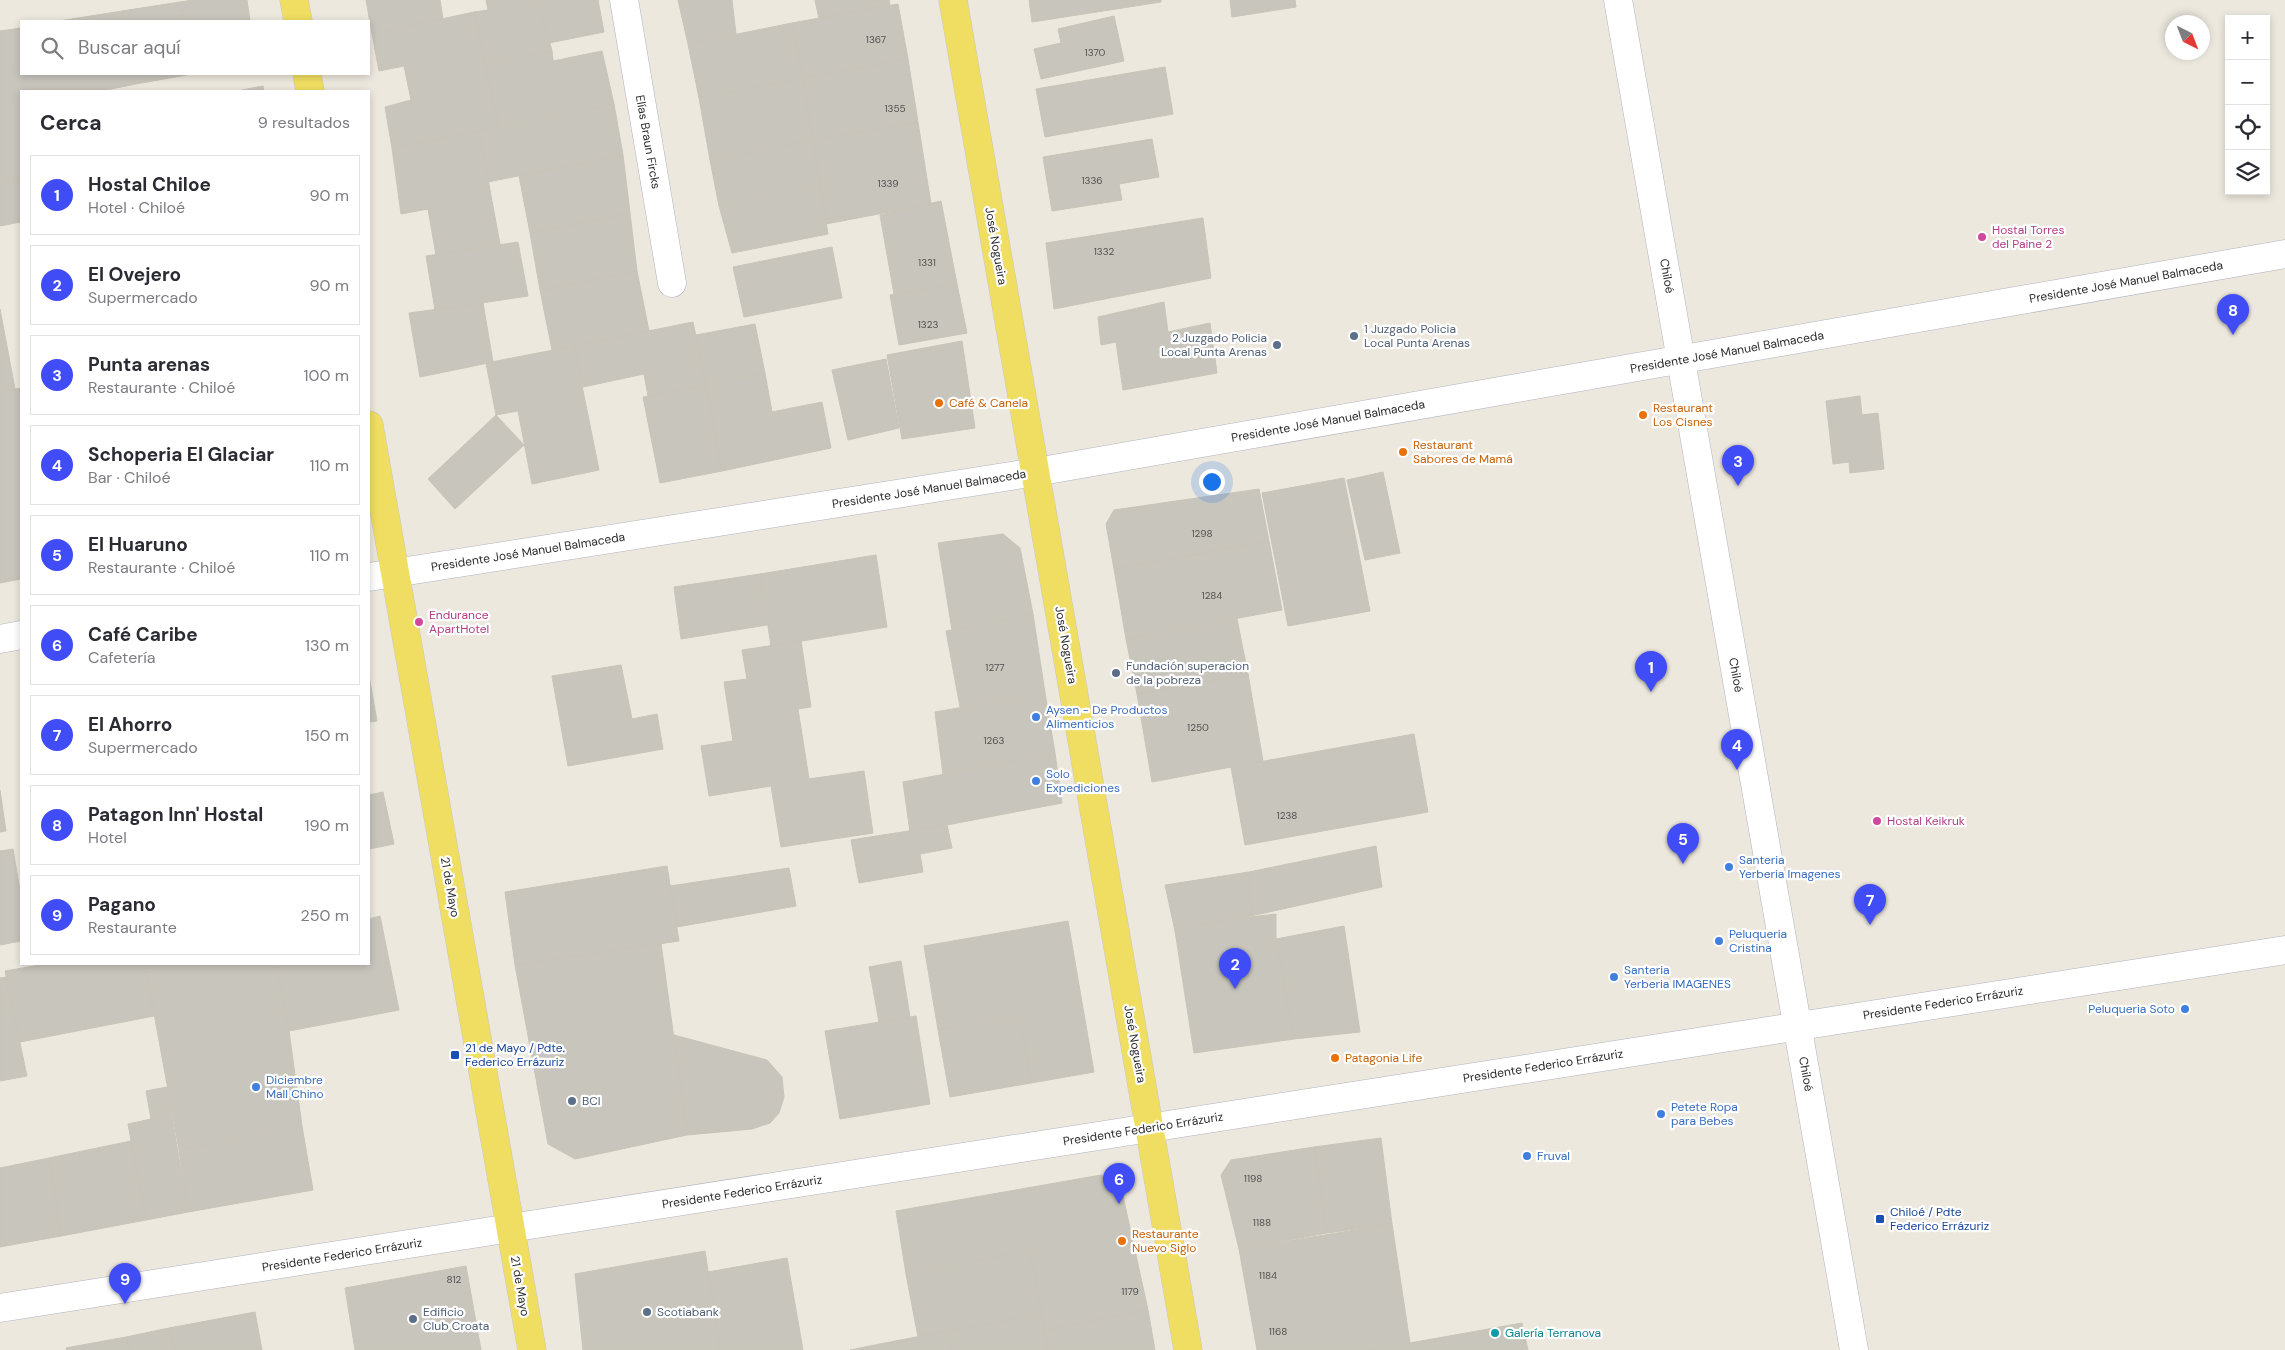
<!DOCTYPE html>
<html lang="es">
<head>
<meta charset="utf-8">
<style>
	:root { --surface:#fff; --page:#f2f2f3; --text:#2b2b33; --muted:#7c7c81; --line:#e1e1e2; --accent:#404df7 }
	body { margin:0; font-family:"DM Sans",sans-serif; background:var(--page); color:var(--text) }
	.controls { position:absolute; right:15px; top:15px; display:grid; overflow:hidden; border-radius:0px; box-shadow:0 2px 8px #0003 }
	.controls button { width:45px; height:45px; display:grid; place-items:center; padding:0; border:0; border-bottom:1px solid var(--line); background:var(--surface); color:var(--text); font:25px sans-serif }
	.compass { position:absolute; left:2165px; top:15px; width:45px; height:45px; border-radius:50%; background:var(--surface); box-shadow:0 2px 8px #0003; rotate:138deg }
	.you { position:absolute; left:1211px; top:481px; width:18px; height:18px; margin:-12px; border:4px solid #fff; border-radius:50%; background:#1a73e8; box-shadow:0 0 0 8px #1a73e833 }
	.badge { display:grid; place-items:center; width:32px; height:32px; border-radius:50%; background:var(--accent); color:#fff; font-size:16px; font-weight:700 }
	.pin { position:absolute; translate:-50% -41px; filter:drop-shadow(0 1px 2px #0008) }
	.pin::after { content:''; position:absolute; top:26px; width:18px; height:15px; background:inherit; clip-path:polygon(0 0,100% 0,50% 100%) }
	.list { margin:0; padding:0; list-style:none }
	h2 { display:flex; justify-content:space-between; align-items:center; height:65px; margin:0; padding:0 20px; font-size:21px }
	h2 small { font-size:16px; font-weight:400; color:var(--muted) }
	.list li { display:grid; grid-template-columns:32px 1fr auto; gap:15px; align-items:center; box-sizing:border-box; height:80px; margin:0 10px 10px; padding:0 10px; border:1px solid var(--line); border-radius:0px }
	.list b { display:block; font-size:19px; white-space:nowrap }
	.list p { margin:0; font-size:16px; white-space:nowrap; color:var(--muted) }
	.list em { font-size:16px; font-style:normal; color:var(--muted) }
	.icon { flex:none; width:28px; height:28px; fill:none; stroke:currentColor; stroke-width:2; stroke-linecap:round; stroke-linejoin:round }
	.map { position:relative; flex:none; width:2285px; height:1350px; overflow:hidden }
	.search { position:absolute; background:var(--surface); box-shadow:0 2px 8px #0003; left:20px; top:20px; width:350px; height:55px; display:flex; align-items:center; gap:12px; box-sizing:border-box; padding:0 18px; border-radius:0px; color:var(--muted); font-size:19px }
	.panel { position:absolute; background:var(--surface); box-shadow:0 2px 8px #0003; left:20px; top:90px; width:350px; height:875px; border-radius:0px }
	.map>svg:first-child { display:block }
	.building { fill:#c8c5bd; stroke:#c8c4b7 }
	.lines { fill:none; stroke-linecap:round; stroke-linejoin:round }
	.street-casing { stroke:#b1b2bf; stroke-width:29 }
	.secondary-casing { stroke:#b1b2bf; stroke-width:29 }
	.primary-casing { stroke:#c8c8c8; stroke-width:29 }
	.street { stroke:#fff; stroke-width:28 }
	.secondary { stroke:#fff; stroke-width:28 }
	.primary { stroke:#efde61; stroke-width:28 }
	.hotel-dot { fill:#d1479c; stroke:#fff; stroke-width:2 }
	.service-dot { fill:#5c6f8a; stroke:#fff; stroke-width:2 }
	.food-dot { fill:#e8710a; stroke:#fff; stroke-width:2 }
	.shop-dot { fill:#3f7fe0; stroke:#fff; stroke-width:2 }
	.transit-dot { fill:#1a4fb4; stroke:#fff; stroke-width:2 }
	.culture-dot { fill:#0f9aa8; stroke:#fff; stroke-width:2 }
	.labels { text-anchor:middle; stroke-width:4.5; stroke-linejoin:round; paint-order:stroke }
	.number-label { font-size:10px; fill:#525250 }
	.street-label { font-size:12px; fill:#2b2b2b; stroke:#fff }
	.hotel-label { font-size:12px; fill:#b23c85; stroke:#fff; text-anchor:start }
	.service-label { font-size:12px; fill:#4e5e75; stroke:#fff; text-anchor:start }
	.food-label { font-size:12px; fill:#c56008; stroke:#fff; text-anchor:start }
	.shop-label { font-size:12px; fill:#366cbe; stroke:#fff; text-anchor:start }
	.transit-label { font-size:12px; fill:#164399; stroke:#fff; text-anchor:start }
	.culture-label { font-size:12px; fill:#0d838f; stroke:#fff; text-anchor:start }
</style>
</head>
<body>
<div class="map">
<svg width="2285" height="1350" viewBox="0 0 2285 1350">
	<rect width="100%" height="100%" fill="#ede8de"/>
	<g class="building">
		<polygon points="193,0 247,0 250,21 183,21 180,2"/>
		<polygon points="366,0 440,0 443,19 372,34"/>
		<polygon points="486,0 539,0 552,51 485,64 474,12 488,10"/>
		<polygon points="539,0 598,0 604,32 549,43"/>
		<polygon points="678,0 732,0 736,34 688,44"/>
		<polygon points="815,0 889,0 890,5 819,19"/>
		<polygon points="1029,0 1161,0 1161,2 1032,22"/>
		<polygon points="1230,0 1295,0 1296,7 1232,17"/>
		<polygon points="180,2 183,21 124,21 122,11"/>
		<polygon points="898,4 908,59 803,78 792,23"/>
		<polygon points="122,11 124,21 59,21"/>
		<polygon points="474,12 499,127 392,148 385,107 411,100 404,66 379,71 372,34"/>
		<polygon points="1114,16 1124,61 1041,79 1034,49 1061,43 1058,29"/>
		<polygon points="792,23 803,78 699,98 688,44"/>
		<polygon points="21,28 21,74 134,74 136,84 101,91 21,91 21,179 0,183 0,31"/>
		<polygon points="552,51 553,61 602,51 614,104 499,127 485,64"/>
		<polygon points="908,59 918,122 813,140 803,78"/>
		<polygon points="1165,67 1173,114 1045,137 1036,89"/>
		<polygon points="134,74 192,74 136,84"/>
		<polygon points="803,78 813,140 710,160 699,98"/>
		<polygon points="263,86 264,91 237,91"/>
		<polygon points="614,104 623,155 488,182 479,131"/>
		<polygon points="918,122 931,204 826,224 813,140"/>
		<polygon points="479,131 500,244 436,255 428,209 401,214 392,148"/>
		<polygon points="1152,139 1159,177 1119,184 1122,200 1052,211 1043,157"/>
		<polygon points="813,140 820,186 719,206 710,160"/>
		<polygon points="623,155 630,213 530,233 519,176"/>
		<polygon points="21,179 21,222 0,226 0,183"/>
		<polygon points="820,186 828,234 732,253 719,206"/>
		<polygon points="941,201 957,284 894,294 880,215"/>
		<polygon points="630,213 637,271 540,290 530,233"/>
		<polygon points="1203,218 1211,278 1054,309 1046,243"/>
		<polygon points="518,242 528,296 435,310 426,256"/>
		<polygon points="832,247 842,298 744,317 733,267"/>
		<polygon points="637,271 649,331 552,350 540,290"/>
		<polygon points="957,284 967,333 899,345 890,295"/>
		<polygon points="1164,302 1168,332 1210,323 1217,373 1123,390 1116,342 1101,345 1098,317"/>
		<polygon points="483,303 493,362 420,377 409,313"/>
		<polygon points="0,309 15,389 0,392"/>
		<polygon points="693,322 706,385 648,396 644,374 583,387 574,346"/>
		<polygon points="755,324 765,373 706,385 696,335"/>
		<polygon points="962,341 975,428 902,439 887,355"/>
		<polygon points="574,346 599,470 532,484 518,411 496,415 486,363"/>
		<polygon points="886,359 899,428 848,440 832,370"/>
		<polygon points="765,373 772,412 822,402 831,448 722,471 706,385"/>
		<polygon points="706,385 722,471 660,483 643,397"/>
		<polygon points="21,388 21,579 0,583 0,392"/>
		<polygon points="1860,396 1862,415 1878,413 1884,469 1850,473 1849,462 1833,464 1826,401"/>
		<polygon points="496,415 524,445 455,509 428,479"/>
		<polygon points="1383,472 1400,553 1365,560 1347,480"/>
		<polygon points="1344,478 1370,611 1288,626 1262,493"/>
		<polygon points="1259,489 1269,541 1114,569 1106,524 1114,510"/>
		<polygon points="1003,534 1020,548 1033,614 952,630 938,543"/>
		<polygon points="1269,541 1282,610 1126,639 1114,569"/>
		<polygon points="876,555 887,627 771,646 760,574"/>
		<polygon points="760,574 767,625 681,639 674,587"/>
		<polygon points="1033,614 1045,693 960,707 946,631"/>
		<polygon points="1237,619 1248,674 1137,694 1126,639"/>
		<polygon points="801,641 811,707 798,709 809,779 864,771 873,833 781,847 771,786 709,796 701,746 733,741 724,682 747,679 742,650"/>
		<polygon points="621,665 632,719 657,714 663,749 568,766 552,676"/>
		<polygon points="1248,674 1263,761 1152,782 1137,694"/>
		<polygon points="369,676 377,721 369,722"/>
		<polygon points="1045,693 1055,753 943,774 935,712"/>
		<polygon points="1414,734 1428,812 1245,845 1231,767"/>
		<polygon points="1055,753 1062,803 910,832 903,782"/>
		<polygon points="0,790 6,831 0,832"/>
		<polygon points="383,792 394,844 369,849 369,795"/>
		<polygon points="947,825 952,848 920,854 923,872 859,883 851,840"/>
		<polygon points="1376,846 1382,887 1251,916 1249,872"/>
		<polygon points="13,849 21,897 21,941 0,945 0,851"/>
		<polygon points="667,866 679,941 515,965 505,892"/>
		<polygon points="789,868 796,906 677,927 670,886"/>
		<polygon points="1249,872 1251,916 1217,921 1175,931 1165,885"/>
		<polygon points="1276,914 1276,939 1294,1039 1194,1053 1175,931 1217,921"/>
		<polygon points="380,916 399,1010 289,1031 276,964 369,964 369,919"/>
		<polygon points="1068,921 1094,1072 1031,1083 1020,1016 938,1030 924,946"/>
		<polygon points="1344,926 1360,1032 1294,1039 1276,939"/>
		<polygon points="661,943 687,1135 575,1159 548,1144 515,965"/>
		<polygon points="901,961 910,1017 879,1022 869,967"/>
		<polygon points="46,964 145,964 154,1016 20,1042 5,971"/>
		<polygon points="145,964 276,964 289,1031 302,1126 179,1150"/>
		<polygon points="6,977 27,1076 0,1081 0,978"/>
		<polygon points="916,1016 930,1104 840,1119 825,1031"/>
		<polygon points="1020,1016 1031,1083 950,1097 938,1030"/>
		<polygon points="674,1035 767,1060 782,1077 784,1097 779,1113 770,1123 752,1129 687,1135"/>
		<polygon points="167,1087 188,1212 146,1220 128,1124 151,1119 146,1091"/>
		<polygon points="302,1126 313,1190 188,1212 179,1150"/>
		<polygon points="1381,1138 1392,1224 1327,1233 1314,1147"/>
		<polygon points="131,1141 146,1220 61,1236 49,1158"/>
		<polygon points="1314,1147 1327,1233 1239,1249 1221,1175 1231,1160"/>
		<polygon points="49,1158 61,1236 0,1247 0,1168"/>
		<polygon points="1101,1175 1121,1187 1148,1310 1044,1330 1030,1251 906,1274 896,1211"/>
		<polygon points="1392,1224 1410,1343 1370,1350 1257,1350 1239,1249"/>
		<polygon points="705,1251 720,1350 583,1350 575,1274"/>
		<polygon points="1030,1251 1042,1314 918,1337 906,1274"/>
		<polygon points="787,1258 803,1350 720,1350 708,1272"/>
		<polygon points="466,1266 481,1350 355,1350 345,1288"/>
		<polygon points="1148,1310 1155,1350 1048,1350 1044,1330"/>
		<polygon points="255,1312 262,1350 174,1350 169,1328"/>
		<polygon points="1042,1314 1048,1350 951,1350 948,1331"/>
		<polygon points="1522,1323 1528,1350 1370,1350 1410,1343"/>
		<polygon points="169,1328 174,1350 129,1350 126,1337"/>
		<polygon points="948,1331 951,1350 886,1350 885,1343"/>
		<polygon points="126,1337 129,1350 67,1350 66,1348"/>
		<polygon points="885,1343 886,1350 850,1350"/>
	</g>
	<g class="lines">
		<g class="street-casing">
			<g id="street">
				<polyline points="624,0 672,283"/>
				<polyline points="369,577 1036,472 2285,254"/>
				<polyline points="0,639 21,635"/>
				<polyline points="0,1308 2285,950"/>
			</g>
		</g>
		<g class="secondary-casing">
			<polyline id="secondary" points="1618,0 1854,1350"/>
		</g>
		<g class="primary-casing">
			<g id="primary">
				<polyline points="294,0 298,21"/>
				<polyline points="953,0 1188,1350"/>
				<polyline points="307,74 310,91"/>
				<polyline points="369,425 532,1350"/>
			</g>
		</g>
		<use href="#street" class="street"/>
		<use href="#secondary" class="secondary"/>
		<use href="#primary" class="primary"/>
	</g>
	<g class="hotel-dot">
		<circle cx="1982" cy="237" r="5"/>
		<circle cx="419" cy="622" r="5"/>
		<circle cx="1877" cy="821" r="5"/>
	</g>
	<g class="service-dot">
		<circle cx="1354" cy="336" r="5"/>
		<circle cx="1277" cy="345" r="5"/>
		<circle cx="1116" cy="673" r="5"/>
		<circle cx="572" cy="1101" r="5"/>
		<circle cx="647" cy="1312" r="5"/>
		<circle cx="413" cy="1319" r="5"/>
	</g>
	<g class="food-dot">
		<circle cx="939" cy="403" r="5"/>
		<circle cx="1643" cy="415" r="5"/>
		<circle cx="1403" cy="452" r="5"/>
		<circle cx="1335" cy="1058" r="5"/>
		<circle cx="1122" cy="1241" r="5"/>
	</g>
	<g class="shop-dot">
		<circle cx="1036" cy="717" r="5"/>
		<circle cx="1036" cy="781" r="5"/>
		<circle cx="1729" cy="867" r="5"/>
		<circle cx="1719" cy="941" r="5"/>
		<circle cx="1614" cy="977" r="5"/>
		<circle cx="2185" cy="1009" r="5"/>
		<circle cx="256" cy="1087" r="5"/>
		<circle cx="1661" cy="1114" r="5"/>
		<circle cx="1527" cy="1156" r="5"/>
	</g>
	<g class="transit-dot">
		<rect x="450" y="1050" width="10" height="10" rx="2.5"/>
		<rect x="1875" y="1214" width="10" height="10" rx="2.5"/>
	</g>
	<circle class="culture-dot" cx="1495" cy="1333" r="5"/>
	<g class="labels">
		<g class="number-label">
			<text x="876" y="43">1367</text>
			<text x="1095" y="56">1370</text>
			<text x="895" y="112">1355</text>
			<text x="1092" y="184">1336</text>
			<text x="888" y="187">1339</text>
			<text x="1104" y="255">1332</text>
			<text x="927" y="266">1331</text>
			<text x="928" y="328">1323</text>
			<text x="1202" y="537">1298</text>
			<text x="1212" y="599">1284</text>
			<text x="995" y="671">1277</text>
			<text x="1198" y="731">1250</text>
			<text x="994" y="744">1263</text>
			<text x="1287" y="819">1238</text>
			<text x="1253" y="1182">1198</text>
			<text x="1262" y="1226">1188</text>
			<text x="1268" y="1279">1184</text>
			<text x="454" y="1283">812</text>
			<text x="1130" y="1295">1179</text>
			<text x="1278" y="1335">1168</text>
		</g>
		<g class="street-label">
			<text transform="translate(648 142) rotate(80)" y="4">Elías Braun Fircks</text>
			<text transform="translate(996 246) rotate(80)" y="4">José Nogueira</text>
			<text transform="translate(1667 276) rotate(80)" y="4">Chiloé</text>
			<text transform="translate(2126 282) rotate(-10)" y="4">Presidente José Manuel Balmaceda</text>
			<text transform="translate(1727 352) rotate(-10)" y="4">Presidente José Manuel Balmaceda</text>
			<text transform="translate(1328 421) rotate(-10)" y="4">Presidente José Manuel Balmaceda</text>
			<text transform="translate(929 489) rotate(-9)" y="4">Presidente José Manuel Balmaceda</text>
			<text transform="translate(528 552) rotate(-9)" y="4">Presidente José Manuel Balmaceda</text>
			<text transform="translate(1066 645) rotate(80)" y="4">José Nogueira</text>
			<text transform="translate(1736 675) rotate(80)" y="4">Chiloé</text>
			<text transform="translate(450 887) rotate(80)" y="4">21 de Mayo</text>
			<text transform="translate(1943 1003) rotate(-9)" y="4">Presidente Federico Errázuriz</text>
			<text transform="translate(1135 1044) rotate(80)" y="4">José Nogueira</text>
			<text transform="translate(1543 1066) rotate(-9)" y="4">Presidente Federico Errázuriz</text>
			<text transform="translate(1806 1074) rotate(80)" y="4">Chiloé</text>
			<text transform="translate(1143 1129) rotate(-9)" y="4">Presidente Federico Errázuriz</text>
			<text transform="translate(742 1192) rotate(-9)" y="4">Presidente Federico Errázuriz</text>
			<text transform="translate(342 1255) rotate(-9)" y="4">Presidente Federico Errázuriz</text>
			<text transform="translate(520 1286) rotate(80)" y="4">21 de Mayo</text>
		</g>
		<g class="hotel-label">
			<text x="1992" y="234">Hostal Torres<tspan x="1992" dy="14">del Paine 2</tspan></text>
			<text x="429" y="619">Endurance<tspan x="429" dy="14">ApartHotel</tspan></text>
			<text x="1887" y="825">Hostal Keikruk</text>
		</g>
		<g class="service-label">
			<text x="1364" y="333">1 Juzgado Policia<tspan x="1364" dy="14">Local Punta Arenas</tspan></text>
			<text x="1267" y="342" text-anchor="end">2 Juzgado Policia<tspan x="1267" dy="14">Local Punta Arenas</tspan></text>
			<text x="1126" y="670">Fundación superacion<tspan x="1126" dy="14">de la pobreza</tspan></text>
			<text x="582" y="1105">BCI</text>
			<text x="423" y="1316">Edificio<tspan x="423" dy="14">Club Croata</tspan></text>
			<text x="657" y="1316">Scotiabank</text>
		</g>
		<g class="food-label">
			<text x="949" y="407">Café &amp; Canela</text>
			<text x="1653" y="412">Restaurant<tspan x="1653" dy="14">Los Cisnes</tspan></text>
			<text x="1413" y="449">Restaurant<tspan x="1413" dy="14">Sabores de Mamá</tspan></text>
			<text x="1345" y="1062">Patagonia Life</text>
			<text x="1132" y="1238">Restaurante<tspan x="1132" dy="14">Nuevo Siglo</tspan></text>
		</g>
		<g class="shop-label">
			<text x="1046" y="714">Aysen - De Productos<tspan x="1046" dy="14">Alimenticios</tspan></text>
			<text x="1046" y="778">Solo<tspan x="1046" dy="14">Expediciones</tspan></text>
			<text x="1739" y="864">Santeria<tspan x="1739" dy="14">Yerberia Imagenes</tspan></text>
			<text x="1729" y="938">Peluqueria<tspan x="1729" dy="14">Cristina</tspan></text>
			<text x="1624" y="974">Santeria<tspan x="1624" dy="14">Yerberia IMAGENES</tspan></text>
			<text x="2175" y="1013" text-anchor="end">Peluqueria Soto</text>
			<text x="266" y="1084">Diciembre<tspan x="266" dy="14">Mall Chino</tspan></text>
			<text x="1671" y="1111">Petete Ropa<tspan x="1671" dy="14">para Bebes</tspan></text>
			<text x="1537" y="1160">Fruval</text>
		</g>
		<g class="transit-label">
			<text x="465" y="1052">21 de Mayo / Pdte.<tspan x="465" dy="14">Federico Errázuriz</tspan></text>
			<text x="1890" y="1216">Chiloé / Pdte<tspan x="1890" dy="14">Federico Errázuriz</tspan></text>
		</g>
		<g class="culture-label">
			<text x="1505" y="1337">Galería Terranova</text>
		</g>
	</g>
</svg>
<div class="controls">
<button>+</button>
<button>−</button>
<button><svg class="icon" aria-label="locate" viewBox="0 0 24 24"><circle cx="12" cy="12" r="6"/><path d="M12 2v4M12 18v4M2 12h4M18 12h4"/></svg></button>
<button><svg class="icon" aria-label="layers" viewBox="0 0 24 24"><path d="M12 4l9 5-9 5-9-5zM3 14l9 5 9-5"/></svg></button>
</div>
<svg class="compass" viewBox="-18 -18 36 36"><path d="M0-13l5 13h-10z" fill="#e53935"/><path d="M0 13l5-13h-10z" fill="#7c7c81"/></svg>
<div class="you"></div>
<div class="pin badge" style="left:1651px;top:692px">1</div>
<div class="pin badge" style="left:1235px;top:989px">2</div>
<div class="pin badge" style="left:1738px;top:486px">3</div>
<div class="pin badge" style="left:1737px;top:770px">4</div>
<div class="pin badge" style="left:1683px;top:864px">5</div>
<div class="pin badge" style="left:1119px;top:1204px">6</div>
<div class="pin badge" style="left:1870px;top:925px">7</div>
<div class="pin badge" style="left:2233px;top:335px">8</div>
<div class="pin badge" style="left:125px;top:1304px">9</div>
<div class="search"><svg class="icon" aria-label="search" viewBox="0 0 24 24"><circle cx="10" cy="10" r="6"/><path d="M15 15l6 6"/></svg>Buscar aquí</div>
<section class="panel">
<h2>Cerca<small>9 resultados</small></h2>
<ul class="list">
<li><span class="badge">1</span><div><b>Hostal Chiloe</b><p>Hotel · Chiloé</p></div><em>90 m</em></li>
<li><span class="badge">2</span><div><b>El Ovejero</b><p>Supermercado</p></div><em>90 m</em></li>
<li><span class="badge">3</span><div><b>Punta arenas</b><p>Restaurante · Chiloé</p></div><em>100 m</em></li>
<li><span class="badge">4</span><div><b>Schoperia El Glaciar</b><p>Bar · Chiloé</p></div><em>110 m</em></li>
<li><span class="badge">5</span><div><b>El Huaruno</b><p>Restaurante · Chiloé</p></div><em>110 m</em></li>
<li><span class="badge">6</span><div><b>Café Caribe</b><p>Cafetería</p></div><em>130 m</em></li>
<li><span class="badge">7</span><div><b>El Ahorro</b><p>Supermercado</p></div><em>150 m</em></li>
<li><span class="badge">8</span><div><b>Patagon Inn' Hostal</b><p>Hotel</p></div><em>190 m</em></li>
<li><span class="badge">9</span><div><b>Pagano</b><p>Restaurante</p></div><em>250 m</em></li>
</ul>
</section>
</div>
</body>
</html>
